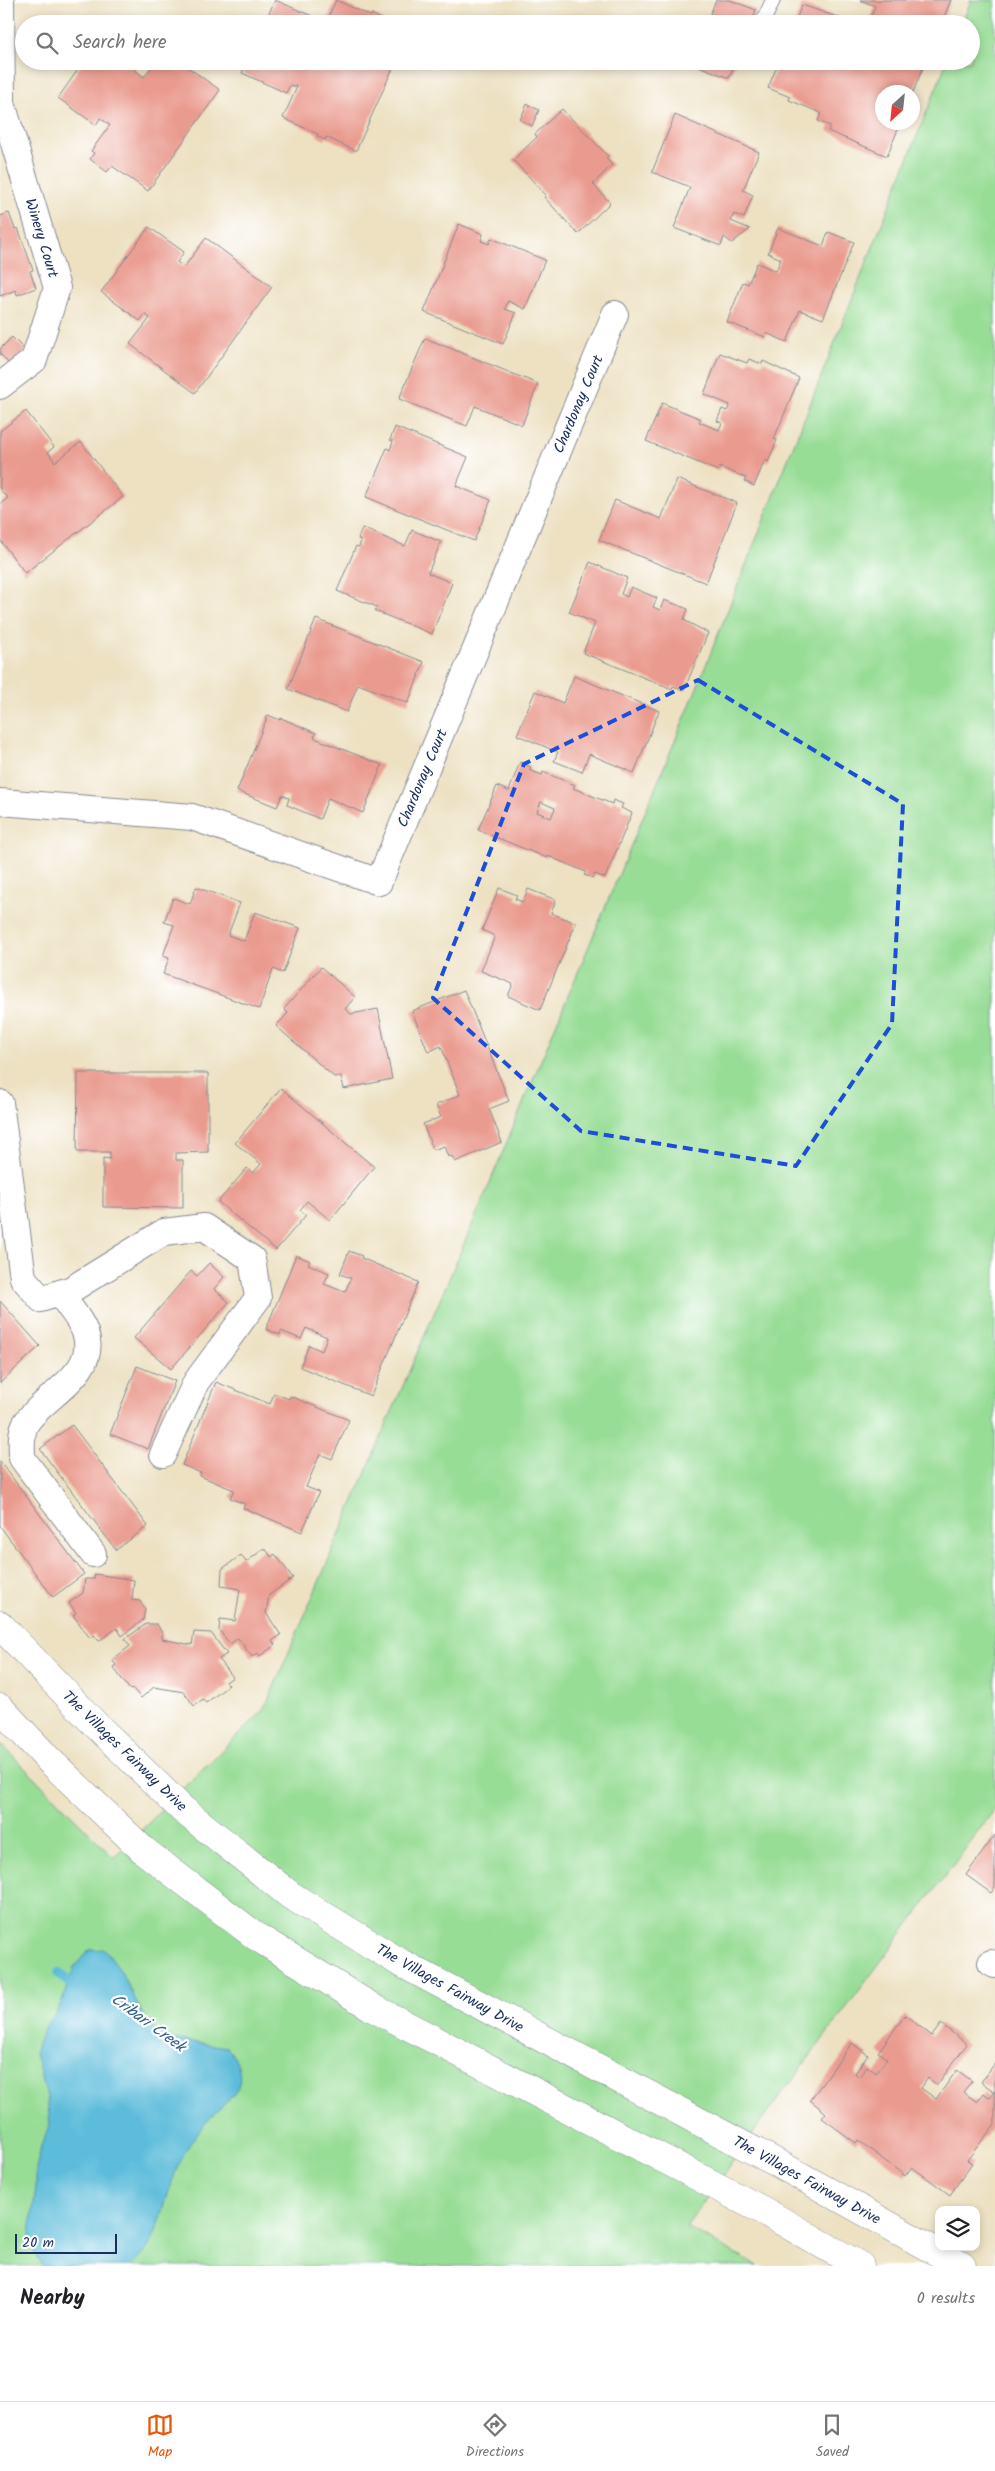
<!DOCTYPE html>
<html lang="en">
<head>
<meta charset="utf-8">
<style>
	:root { --surface:#fff; --page:#f2f2f2; --text:#202124; --muted:#757577; --line:#e0e0e0; --accent:#ea580c }
	body { margin:0; font-family:Kalam,sans-serif; background:var(--page); color:var(--text) }
	.controls { position:absolute; right:15px; bottom:15px; display:grid; overflow:hidden; border-radius:10px; box-shadow:0 2px 8px #0003 }
	.controls button { width:45px; height:45px; display:grid; place-items:center; padding:0; border:0; border-bottom:1px solid var(--line); background:var(--surface); color:var(--text); font:25px sans-serif }
	.compass { position:absolute; left:875px; top:85px; width:45px; height:45px; border-radius:50%; background:var(--surface); box-shadow:0 2px 8px #0003; rotate:207deg }
	.scale { position:absolute; left:15px; bottom:12px; width:102px; box-sizing:border-box; padding-left:5px; border:2px solid #1b2f5e; border-top:0; font-size:14px; line-height:18px; white-space:nowrap; color:#1b2f5e; -webkit-text-stroke:4px #fff; paint-order:stroke }
	.list { margin:0; padding:0; list-style:none }
	h2 { display:flex; justify-content:space-between; align-items:center; height:65px; margin:0; padding:0 20px; font-size:21px }
	h2 small { font-size:16px; font-weight:400; color:var(--muted) }
	.icon { flex:none; width:28px; height:28px; fill:none; stroke:currentColor; stroke-width:2; stroke-linecap:round; stroke-linejoin:round }
	.map { position:relative; flex:none; width:995px; height:2266px; overflow:hidden }
	.search { position:absolute; background:var(--surface); box-shadow:0 2px 8px #0003; left:15px; right:15px; top:15px; height:55px; display:flex; align-items:center; gap:12px; box-sizing:border-box; padding:0 18px; border-radius:28px; color:var(--muted); font-size:19px }
	.sheet { height:135px; background:var(--surface) }
	nav { display:flex; justify-content:space-around; align-items:center; box-sizing:border-box; height:70px; border-top:1px solid var(--line); background:var(--surface); font-size:14px; color:var(--muted) }
	nav a { display:grid; justify-items:center; gap:2px }
	nav .on { color:var(--accent) }
	.map>svg:first-child { display:block }
	.green { fill:#98dd96; stroke:#5a867a }
	.water { fill:#5cbcda; stroke:#3c769c }
	.lines { fill:none; stroke-linecap:round; stroke-linejoin:round }
	.stream { stroke:#5cbcda; stroke-width:10 }
	.building { fill:#ea9b8f; fill-rule:evenodd }
	.service-casing { stroke:#848890; stroke-width:16 }
	.minor-casing { stroke:#848890; stroke-width:28 }
	.tertiary-casing { stroke:#848890; stroke-width:29 }
	.service { stroke:#fff; stroke-width:14 }
	.minor { stroke:#fff; stroke-width:26 }
	.tertiary { stroke:#fff; stroke-width:28 }
	.marked { fill:none; stroke:#1d4ed8; stroke-width:4; stroke-dasharray:10 6; stroke-linejoin:round }
	.labels { text-anchor:middle; stroke-width:4.5; stroke-linejoin:round; paint-order:stroke }
	.street-label { font-size:15px; fill:#1b2f5e; stroke:#fff }
	.water-label { font-size:16px; font-style:italic; fill:#326089; stroke:#fff }
</style>
</head>
<body>
<div class="map">
<svg width="995" height="2266" viewBox="0 0 995 2266">
	<rect width="100%" height="100%" fill="#fff"/>
	<filter id="ink" filterUnits="userSpaceOnUse"><feTurbulence type="fractalNoise" baseFrequency=".02" numOctaves="2"/><feDisplacementMap in="SourceGraphic" scale="10" xChannelSelector="R" yChannelSelector="G"/><feConvolveMatrix kernelMatrix="1 2 1 2 8 2 1 2 1" color-interpolation-filters="sRGB"/></filter>
	<filter id="wash" filterUnits="userSpaceOnUse"><feTurbulence type="fractalNoise" baseFrequency=".0096" numOctaves="4" result="noise"/><feDisplacementMap in="SourceGraphic" scale="20" xChannelSelector="R" yChannelSelector="G"/><feGaussianBlur stdDeviation="1.12" result="paint"/><feColorMatrix in="noise" values="0 0 0 0 0 0 0 0 0 0 0 0 0 0 0 0 0 1.4 0 .05"/><feComposite in="paint" operator="in"/></filter>
	<g filter="url(#wash)">
		<rect width="100%" height="100%" fill="#ede1c2"/>
		<polygon class="green" points="971,0 995,0 995,1809 760,2123 686,2227 757,2266 0,2266 0,1743 114,1858 192,1779 264,1710 478,1211 692,700 947,61 971,61 971,24 962,24"/>
		<path class="water" d="M104,1949L120,1970L144,2017L157,2031L177,2040L227,2047C236,2059 244,2074 237,2089C233,2097 222,2106 216,2112C201,2127 189,2143 180,2162C163,2196 163,2240 132,2266H42L34,2252L30,2234L36,2187V2169L41,2146L50,2124L47,2097L35,2053L43,2030L56,2013L66,1992L74,1967L89,1950Z"/>
		<g class="lines">
			<polyline class="stream" points="59,1974 80,1990"/>
		</g>
		<g id="blocks">
			<g class="building">
				<polygon points="275,0 319,19 317,24 264,24"/>
				<polygon points="336,0 371,16 372,14 390,24 325,24"/>
				<polygon points="716,0 730,0 756,10 751,24 706,24"/>
				<polygon points="860,0 951,0 941,24 868,24 875,6"/>
				<polygon points="802,5 843,19 842,24 794,24"/>
				<polygon points="84,61 136,61 139,63 134,69 144,77 156,61 179,61 220,90 148,191 112,166 107,172 90,159 94,153 91,151 110,125 100,118 96,125 58,98"/>
				<polygon points="247,61 396,61 356,151 326,137 325,140 317,136 318,134 283,118 297,87 290,85 286,93 242,73"/>
				<polygon points="692,61 736,61 729,78 691,63"/>
				<polygon points="779,61 926,61 913,92 882,92 882,122 901,122 887,156 828,131 830,126 818,121 821,113 789,100 790,97 768,88"/>
				<polygon points="527,104 539,110 532,126 520,120"/>
				<polygon points="562,109 608,156 606,158 612,165 593,184 610,203 578,234 544,197 546,195 513,160 537,137 535,134"/>
				<polygon points="675,115 759,152 743,190 753,195 744,218 734,214 731,221 750,229 732,243 724,237 721,246 674,228 690,187 652,172"/>
				<polygon points="9,213 15,229 18,228 33,270 30,271 36,288 17,295 16,290 0,296 0,216"/>
				<polygon points="459,224 483,234 481,241 489,244 491,238 545,260 525,309 508,301 505,309 516,313 503,344 424,312"/>
				<polygon points="149,227 184,252 177,262 184,267 206,238 272,287 195,393 130,344 150,318 145,314 140,321 101,292"/>
				<polygon points="778,228 823,246 828,232 854,242 823,319 800,310 787,342 766,333 765,337 727,322 743,282 748,284 757,263 776,271 781,259 768,253"/>
				<polygon points="12,337 26,351 11,366 0,354 0,349"/>
				<polygon points="425,338 538,384 522,425 475,406 467,426 399,399"/>
				<polygon points="720,353 747,363 749,359 762,364 763,361 799,378 774,439 777,440 768,462 765,460 754,486 744,481 746,478 720,467 718,471 646,441 662,403 701,419 699,422 719,430 722,423 717,421 722,409 727,411 730,405 704,394"/>
				<polygon points="26,411 54,447 48,452 55,462 81,442 123,497 25,573 0,540 0,504 8,498 0,490 0,431"/>
				<polygon points="395,427 468,457 456,486 491,500 474,541 366,497 387,448 390,450 393,441 390,440"/>
				<polygon points="677,479 737,503 706,583 599,540 615,500 661,519"/>
				<polygon points="362,528 405,546 412,530 441,542 428,573 452,583 432,634 375,611 377,607 337,591 356,546 359,547 361,541 358,539"/>
				<polygon points="590,562 627,578 621,594 627,597 631,587 657,598 653,607 660,610 664,600 688,609 684,620 708,633 684,690 673,686 672,689 583,653 595,623 569,612"/>
				<polygon points="316,619 424,662 408,703 358,684 347,712 288,689"/>
				<polygon points="574,676 659,711 634,773 589,754 582,772 554,761 558,752 517,735 535,691 563,703"/>
				<polygon points="268,715 280,720 281,718 316,733 314,737 317,739 382,765 363,813 328,798 320,819 287,805 289,798 282,795 277,807 237,791"/>
				<path d="M520,762L531,767L529,770L542,775L543,772L575,785L573,788L612,804L613,800L623,804L621,808L632,813L605,878L595,874L593,878L584,875L586,872L548,856L547,858L478,830L497,786L509,791ZM541,802L555,808L551,818L537,812Z"/>
				<polygon points="196,887 240,903 228,935 244,941 255,912 300,928 283,973 273,969 259,1009 163,974 169,958 163,956 174,925 164,922 173,898 190,904"/>
				<polygon points="499,888 517,895 515,899 523,902 528,889 556,900 551,913 576,923 540,1010 508,996 513,984 481,971 495,936 482,930"/>
				<polygon points="321,967 355,997 345,1009 351,1014 378,1009 392,1079 344,1089 341,1076 334,1077 276,1026 288,1013 284,1009"/>
				<polygon points="464,990 509,1101 489,1109 502,1142 455,1162 452,1156 448,1157 444,1146 433,1150 423,1124 441,1117 436,1105 460,1095 441,1046 428,1052 412,1011"/>
				<polygon points="78,1073 208,1073 208,1152 176,1153 176,1160 183,1160 183,1208 103,1207 103,1158 110,1159 110,1152 77,1152"/>
				<polygon points="281,1088 374,1167 330,1220 307,1201 300,1210 306,1215 276,1250 218,1202 247,1168 253,1173 261,1164 235,1143"/>
				<polygon points="349,1251 362,1256 361,1258 418,1282 371,1396 300,1367 309,1345 322,1351 327,1337 306,1328 301,1339 281,1331 280,1335 266,1329 296,1255 310,1261 308,1264 329,1273 324,1284 345,1292 351,1278 340,1274"/>
				<polygon points="209,1263 224,1277 214,1289 229,1302 171,1369 134,1338 191,1271 197,1276"/>
				<polygon points="0,1301 40,1346 0,1383"/>
				<polygon points="137,1366 175,1381 148,1449 110,1434"/>
				<polygon points="216,1382 270,1404 274,1393 289,1399 290,1396 349,1420 332,1459 320,1454 306,1487 319,1492 302,1532 243,1508 245,1504 230,1498 234,1490 200,1476 201,1473 182,1465"/>
				<polygon points="72,1425 148,1526 116,1550 40,1449"/>
				<polygon points="0,1461 84,1574 53,1597 0,1526"/>
				<polygon points="265,1548 271,1557 275,1554 293,1578 269,1595 266,1613 281,1635 272,1641 275,1645 260,1656 258,1653 252,1657 238,1638 230,1644 219,1630 220,1619 235,1621 240,1589 221,1586 222,1569 241,1555 246,1562"/>
				<polygon points="95,1574 134,1580 132,1600 140,1601 145,1609 143,1620 122,1636 117,1628 99,1641 94,1635 90,1638 73,1615 76,1613 69,1603 83,1593 85,1579 94,1579"/>
				<polygon points="146,1624 157,1624 162,1633 162,1639 192,1645 194,1632 211,1633 227,1654 219,1659 233,1677 226,1682 229,1685 206,1703 203,1699 194,1706 184,1692 154,1687 141,1698 133,1689 130,1690 113,1667 116,1665 112,1660 130,1646 125,1639"/>
				<polygon points="995,1835 995,1887 991,1893 966,1875"/>
				<polygon points="905,2015 932,2036 941,2024 967,2044 937,2085 928,2078 921,2088 936,2099 957,2070 972,2081 963,2092 977,2102 984,2093 990,2098 995,2092 981,2082 995,2063 995,2124 967,2160 972,2163 950,2195 912,2167 905,2176 858,2140 856,2143 822,2118 826,2113 810,2100 852,2043 868,2055 855,2073 859,2077 867,2066 876,2073 887,2059 878,2052"/>
			</g>
		</g>
	</g>
	<g filter="url(#ink)">
		<use href="#blocks" fill-opacity="0" stroke="#848890" stroke-width="1"/>
		<g class="lines">
			<g class="service-casing">
				<polyline id="service" points="762,24 773,0"/>
			</g>
			<g class="minor-casing">
				<g id="minor">
					<polyline points="0,386 34,360 57,288 2,103 1,0"/>
					<polyline points="0,802 192,817 379,882 615,314"/>
					<polyline points="0,1103 23,1278 41,1299 72,1289 164,1232 204,1227 252,1259 258,1298 196,1382 163,1454"/>
					<path d="M60,1293C67,1305 80,1318 85,1332C100,1373 44,1395 26,1423C20,1433 22,1447 22,1458L93,1554"/>
					<polyline points="991,1963 995,1965"/>
				</g>
			</g>
			<g class="tertiary-casing">
				<g id="tertiary">
					<polyline points="0,1625 92,1721 182,1809 290,1895 401,1963 777,2163 962,2266"/>
					<polyline points="0,1708 49,1760 143,1850 257,1937 375,2009 762,2210 860,2266"/>
				</g>
			</g>
			<use href="#service" class="service"/>
			<use href="#minor" class="minor"/>
			<use href="#tertiary" class="tertiary"/>
		</g>
	</g>
	<path class="marked" d="M698,680L903,804L892,1024L796,1166L581,1131L433,998L524,764Z"/>
	<g class="labels">
		<g class="street-label">
			<text transform="translate(42 238) rotate(73)" y="5">Winery Court</text>
			<text transform="translate(578 404) rotate(-67)" y="5">Chardonay Court</text>
			<text transform="translate(422 778) rotate(-67)" y="5">Chardonay Court</text>
			<text transform="translate(125 1751) rotate(44)" y="5">The Villages Fairway Drive</text>
			<text transform="translate(450 1988) rotate(29)" y="5">The Villages Fairway Drive</text>
			<text transform="translate(807 2180) rotate(29)" y="5">The Villages Fairway Drive</text>
		</g>
		<g class="water-label">
			<text transform="translate(149 2022) rotate(36)" y="6">Cribari Creek</text>
		</g>
	</g>
</svg>
<div class="controls">
<button><svg class="icon" aria-label="layers" viewBox="0 0 24 24"><path d="M12 4l9 5-9 5-9-5zM3 14l9 5 9-5"/></svg></button>
</div>
<svg class="compass" viewBox="-18 -18 36 36"><path d="M0-13l5 13h-10z" fill="#e53935"/><path d="M0 13l5-13h-10z" fill="#757577"/></svg>
<div class="scale">20 m</div>
<div class="search"><svg class="icon" aria-label="search" viewBox="0 0 24 24"><circle cx="10" cy="10" r="6"/><path d="M15 15l6 6"/></svg>Search here</div>
</div>
<section class="sheet">
<h2>Nearby<small>0 results</small></h2>
<ul class="list">
</ul>
</section>
<nav>
<a class="on"><svg class="icon" aria-label="map" viewBox="0 0 24 24"><path d="M3 6l6-2 6 2 6-2v14l-6 2-6-2-6 2zM9 4v14M15 6v14"/></svg>Map</a>
<a><svg class="icon" aria-label="directions" viewBox="0 0 24 24"><path d="M12 3l9 9-9 9-9-9zM9 14v-3h6M13 9l2 2-2 2"/></svg>Directions</a>
<a><svg class="icon" aria-label="saved" viewBox="0 0 24 24"><path d="M7 4h10v16l-5-4-5 4z"/></svg>Saved</a>
</nav>
</body>
</html>
